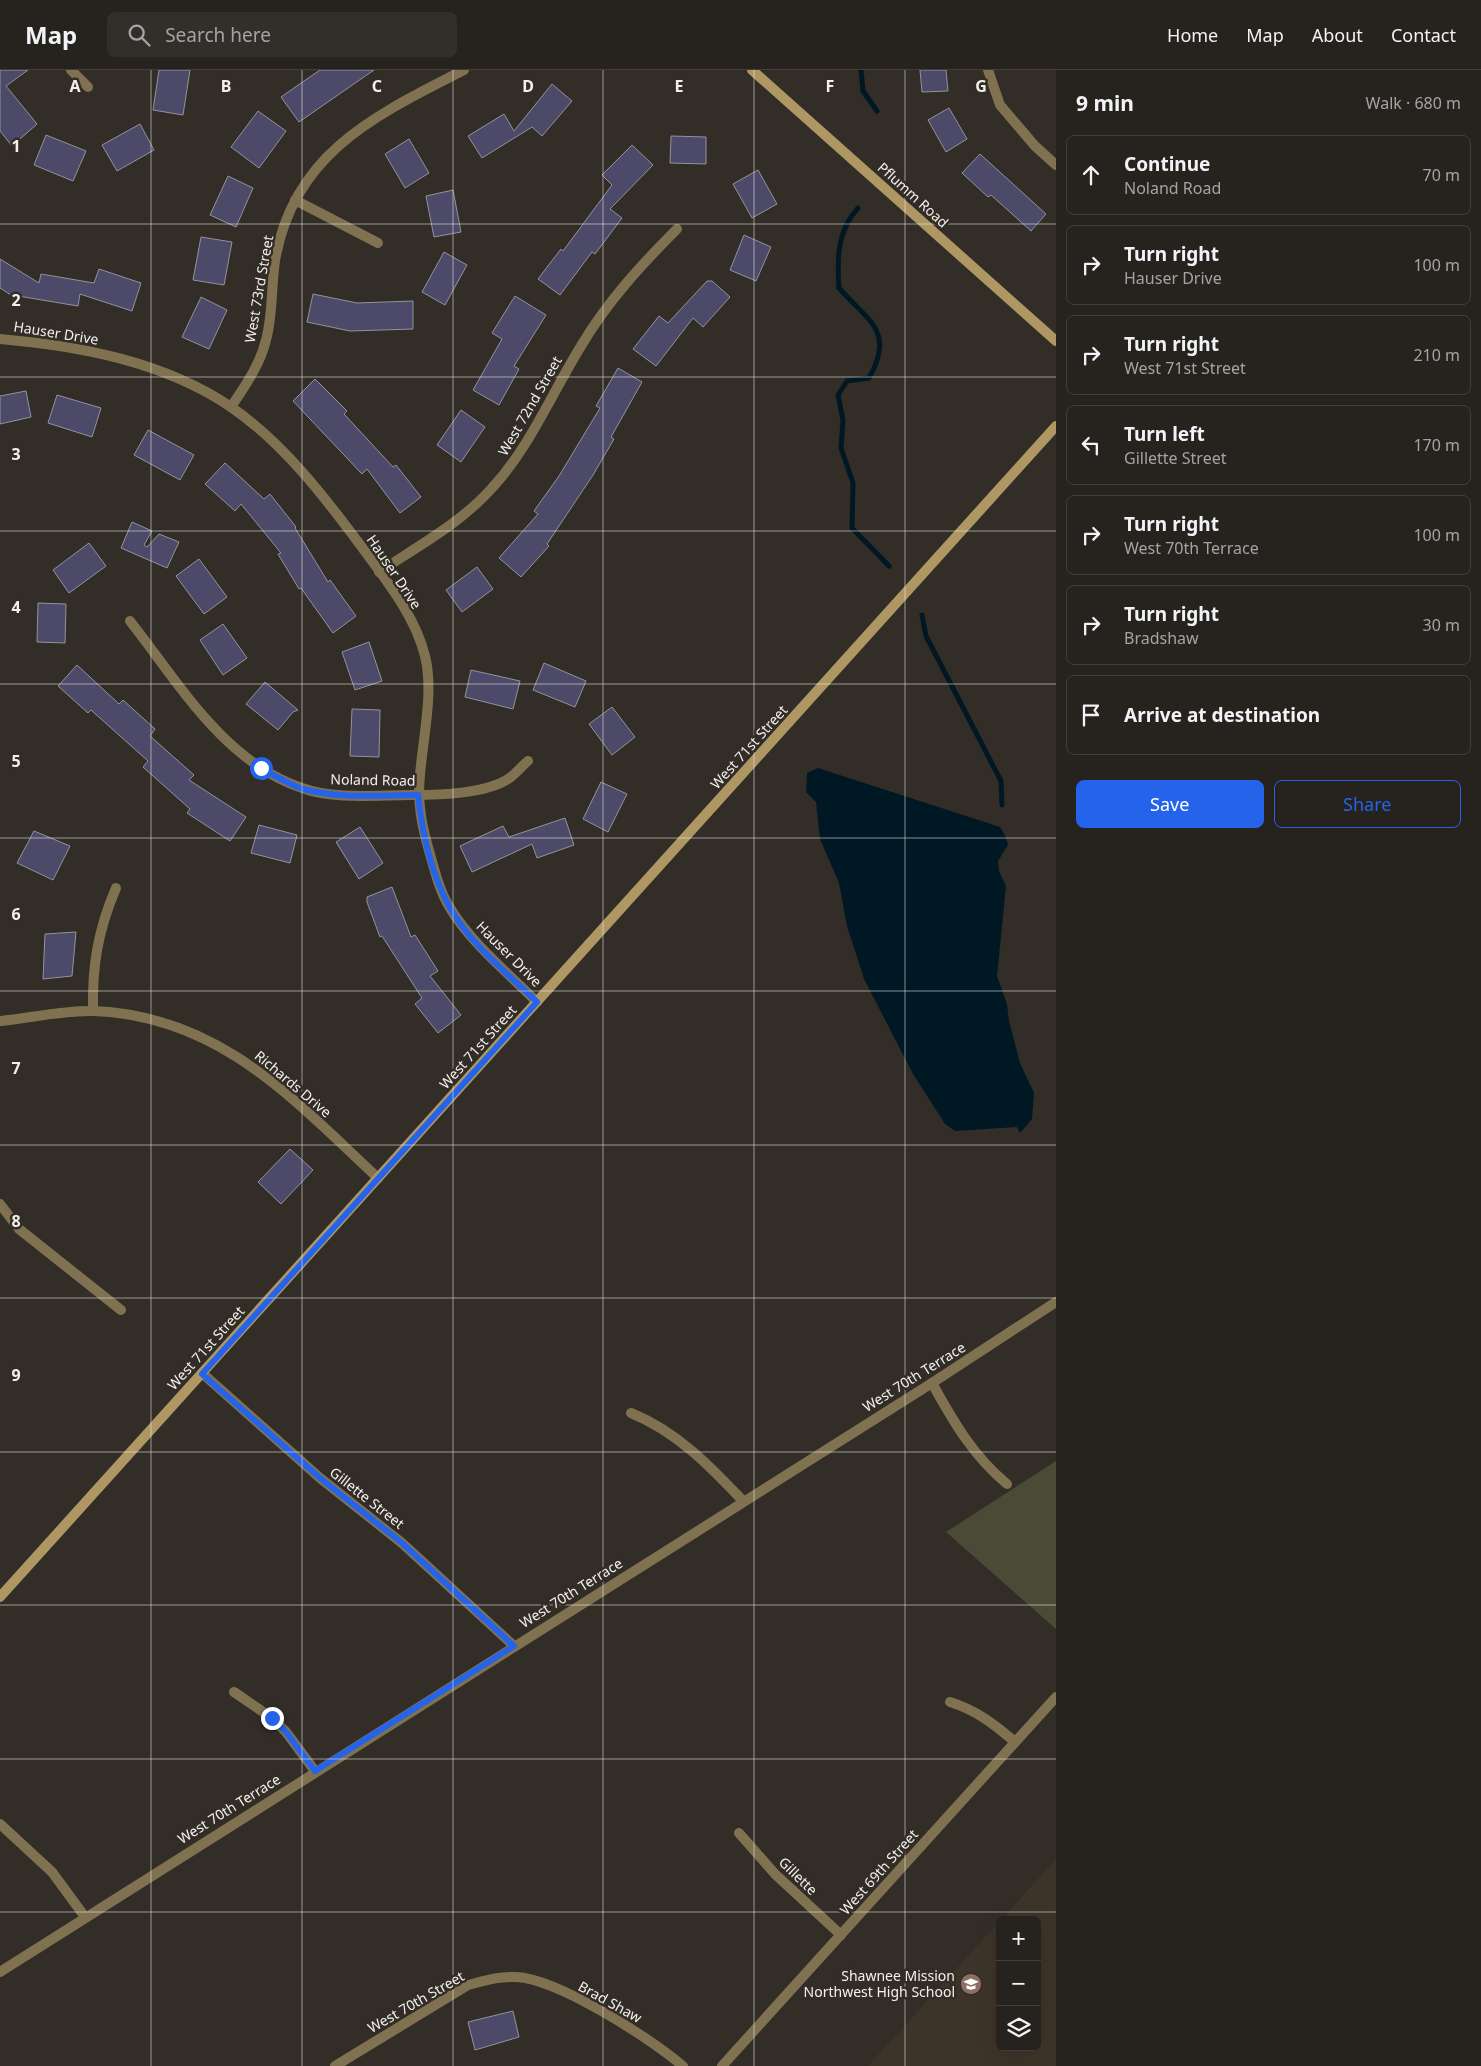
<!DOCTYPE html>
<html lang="en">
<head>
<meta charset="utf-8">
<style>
	:root { --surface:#26221d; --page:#322f2a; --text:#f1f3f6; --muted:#a4a4a4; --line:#423f3b; --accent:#2563eb }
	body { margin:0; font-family:"Noto Sans",sans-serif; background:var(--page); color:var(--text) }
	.controls { position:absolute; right:15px; bottom:15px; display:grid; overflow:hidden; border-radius:8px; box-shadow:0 5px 20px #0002 }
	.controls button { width:45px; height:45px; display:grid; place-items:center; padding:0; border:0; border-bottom:1px solid var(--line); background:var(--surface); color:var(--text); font:25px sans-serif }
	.stop { position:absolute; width:15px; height:15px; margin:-11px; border:4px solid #2563eb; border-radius:50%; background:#fff }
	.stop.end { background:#2563eb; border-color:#fff; box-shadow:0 1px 5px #0008 }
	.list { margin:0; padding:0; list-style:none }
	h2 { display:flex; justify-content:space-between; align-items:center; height:65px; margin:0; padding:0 20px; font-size:21px }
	h2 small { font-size:16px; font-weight:400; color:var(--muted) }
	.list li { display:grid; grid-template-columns:32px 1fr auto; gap:15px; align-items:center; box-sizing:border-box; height:80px; margin:0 10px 10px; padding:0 10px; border:1px solid var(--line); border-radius:8px }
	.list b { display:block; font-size:19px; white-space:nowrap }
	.list p { margin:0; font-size:16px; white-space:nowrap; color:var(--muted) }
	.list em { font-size:16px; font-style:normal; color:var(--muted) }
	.actions { display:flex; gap:10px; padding:15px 20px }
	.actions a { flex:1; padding:11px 0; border:1px solid var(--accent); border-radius:8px; text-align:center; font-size:18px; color:var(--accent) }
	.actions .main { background:var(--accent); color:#fff }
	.icon { flex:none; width:28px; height:28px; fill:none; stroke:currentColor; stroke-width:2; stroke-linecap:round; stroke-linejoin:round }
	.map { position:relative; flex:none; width:1056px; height:1996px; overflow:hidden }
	header { display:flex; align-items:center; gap:30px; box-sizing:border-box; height:70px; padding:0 25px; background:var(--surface); border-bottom:1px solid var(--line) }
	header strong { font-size:24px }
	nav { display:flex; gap:28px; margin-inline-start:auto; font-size:18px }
	.search { width:350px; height:45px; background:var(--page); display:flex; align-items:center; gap:12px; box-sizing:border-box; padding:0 18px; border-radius:8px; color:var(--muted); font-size:19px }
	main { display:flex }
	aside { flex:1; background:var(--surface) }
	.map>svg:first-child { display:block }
	.built { fill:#3d3429 }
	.green { fill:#4a4b36 }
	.water { fill:#001824 }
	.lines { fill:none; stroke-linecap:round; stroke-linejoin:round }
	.stream { stroke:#001824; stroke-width:5 }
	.building { fill:#4c4a68; stroke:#93939c }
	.street { stroke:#807151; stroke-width:10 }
	.secondary { stroke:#ae9763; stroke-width:10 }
	.route { stroke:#2563eb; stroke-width:6 }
	.grid { fill:none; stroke:#f3f0ec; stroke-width:1; stroke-opacity:0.55 }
	.labels { text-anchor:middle; stroke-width:5; stroke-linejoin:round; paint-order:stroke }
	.street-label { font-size:14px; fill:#f3f0ec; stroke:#322d27 }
	.poi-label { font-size:14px; fill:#f3f0ec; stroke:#322d27; text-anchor:end }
	.grid-label { font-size:16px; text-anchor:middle; font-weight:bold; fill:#f3f0ec; stroke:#322d27; stroke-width:5; stroke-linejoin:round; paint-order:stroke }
</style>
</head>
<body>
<header>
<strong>Map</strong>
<div class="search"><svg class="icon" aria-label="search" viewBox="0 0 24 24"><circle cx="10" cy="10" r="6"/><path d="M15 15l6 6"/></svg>Search here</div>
<nav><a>Home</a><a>Map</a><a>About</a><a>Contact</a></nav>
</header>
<main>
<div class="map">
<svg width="1056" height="1996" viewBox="0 0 1056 1996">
	<rect width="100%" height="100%" fill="#322d27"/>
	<polygon class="built" points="1056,1789 1056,1996 868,1996 1000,1851 1000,1977 1037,1977 1037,1850 1001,1850"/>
	<polygon class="green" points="1056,1391 1056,1559 946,1462"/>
	<polygon class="water" points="818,698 1000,757 1005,765 1008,775 998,791 999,801 1006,816 997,906 1007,934 1009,951 1020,993 1034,1023 1032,1049 1020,1063 1017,1057 955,1061 945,1054 913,1004 864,909 847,856 839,813 820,769 816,732 806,722 807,703"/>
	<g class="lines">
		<g class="stream">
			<polyline points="861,0 863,21 877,41"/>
			<path d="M858,138C837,161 837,188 839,218C867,250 896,261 869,308L847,311L838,325L843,350L841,378L853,413L852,458L889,496"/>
			<polyline points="922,545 926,566 1001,711 1002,735"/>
		</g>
	</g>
	<g class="building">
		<polygon points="0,0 28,0 6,16 37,54 12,76 0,61"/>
		<polygon points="159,0 190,0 183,45 153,40"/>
		<polygon points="320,0 374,0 299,52 281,27"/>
		<polygon points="920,0 946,0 948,21 922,22"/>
		<polygon points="552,14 572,31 542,66 532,57 482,88 468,66 504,44 514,61"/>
		<polygon points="949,38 967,69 946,82 928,50"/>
		<polygon points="258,41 286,61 259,98 231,77"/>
		<polygon points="140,54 154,80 117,101 102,75"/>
		<polygon points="46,65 86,81 73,111 34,95"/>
		<polygon points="671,66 706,67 706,94 670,93"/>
		<polygon points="409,69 429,103 405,118 385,84"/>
		<polygon points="632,75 653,95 610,139 622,148 595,184 592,182 560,225 538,209 561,179 563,181 612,115 602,105"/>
		<polygon points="980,84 1046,144 1031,161 991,125 988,127 962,103"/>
		<polygon points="758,100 777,134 752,148 733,114"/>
		<polygon points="228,106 253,118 236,157 210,145"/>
		<polygon points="453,120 461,162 434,167 426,126"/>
		<polygon points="744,165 771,177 756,211 730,200"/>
		<polygon points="201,167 232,172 224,215 193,210"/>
		<polygon points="444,182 467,195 445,235 422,222"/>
		<polygon points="0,189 39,213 41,204 94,213 99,199 141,213 132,241 80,224 78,236 18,226 17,229 0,218"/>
		<polygon points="707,211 712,211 730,227 703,257 693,248 656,296 633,279 659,246 668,253"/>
		<polygon points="313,224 357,233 413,231 413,259 350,261 307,252"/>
		<polygon points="515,226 546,245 514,296 519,299 499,335 473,320 502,269 492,263"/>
		<polygon points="201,227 227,240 209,279 182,267"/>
		<polygon points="618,298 642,312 611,367 614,369 593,405 547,474 549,476 521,507 499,488 538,444 534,441 559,406 600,338 596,336"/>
		<polygon points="315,309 347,341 344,344 393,397 396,395 421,427 400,443 367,399 362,404 293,331"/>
		<polygon points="26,321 31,347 0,354 0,326"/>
		<polygon points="57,325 101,338 92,367 48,353"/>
		<polygon points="461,340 485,357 461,392 437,375"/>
		<polygon points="148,360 194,385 180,410 134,385"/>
		<polygon points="225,393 264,429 270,424 296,457 295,458 328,512 330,510 356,546 333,563 301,518 299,519 278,484 281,483 241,434 235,441 205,414"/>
		<polygon points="132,452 152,461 144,475 147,477 159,464 179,472 167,498 121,478"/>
		<polygon points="89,473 106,496 69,523 53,500"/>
		<polygon points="199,489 227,527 204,544 176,506"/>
		<polygon points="477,497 493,519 462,542 446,520"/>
		<polygon points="38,533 66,534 65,573 37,572"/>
		<polygon points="223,554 247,588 223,605 200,570"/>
		<polygon points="369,572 382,611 355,620 342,582"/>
		<polygon points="544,593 586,611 575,637 533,620"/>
		<polygon points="77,595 119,634 123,630 155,659 150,666 194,705 189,710 246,747 230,771 187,743 190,739 143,697 148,691 91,640 88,643 58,616"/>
		<polygon points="471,600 520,611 513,639 465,627"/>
		<polygon points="265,612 298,640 293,642 278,660 246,634"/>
		<polygon points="612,637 635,667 612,685 589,654"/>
		<polygon points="352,639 380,640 379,687 350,686"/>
		<polygon points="601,712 627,724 608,762 583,749"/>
		<polygon points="565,748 574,775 537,788 532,774 472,802 460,776 503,756 509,767"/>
		<polygon points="259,755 297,765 290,793 251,783"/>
		<polygon points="360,757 383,793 359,809 336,772"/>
		<polygon points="34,761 70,776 53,810 17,793"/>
		<polygon points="392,817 411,867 415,865 438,901 430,906 461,945 438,963 415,934 422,928 382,866 380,867 367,832 367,827"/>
		<polygon points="76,862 72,906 43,909 45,864"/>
		<polygon points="290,1079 313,1100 281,1134 258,1112"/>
		<polygon points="513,1941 519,1967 475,1980 468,1952"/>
	</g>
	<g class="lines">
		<g class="street">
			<polyline points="71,0 88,17"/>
			<polyline points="988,0 1000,35 1035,76 1056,95"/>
			<polyline points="295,130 378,173"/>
			<path d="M0,269C79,276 163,291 231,337C283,373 324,426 361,476C385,509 415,545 425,586C434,621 423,668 420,705C417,733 422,757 430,784C435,802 440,822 450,838C472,874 507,902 537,932"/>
			<path d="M231,337C245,316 260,295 266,270C273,245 271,217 275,191C293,83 376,45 464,0"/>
			<path d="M379,502C418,476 461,453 492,418C530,377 552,323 581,276C607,232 641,195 677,159"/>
			<path d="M130,551C178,612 224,692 302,718C335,730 376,725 411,725C440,725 488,724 511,707C517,702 522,696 528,691"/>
			<path d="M93,941C92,896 98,860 116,818"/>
			<path d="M0,951C30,948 65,940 94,941C220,946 293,1029 378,1108"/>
			<polyline points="0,1134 19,1159 121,1240"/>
			<polyline points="202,1303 320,1408 402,1473 514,1576"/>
			<path d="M932,1313C953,1351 973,1386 1007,1414"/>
			<path d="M631,1343C676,1361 710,1396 743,1431"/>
			<polyline points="234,1622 272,1648 286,1662 315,1701"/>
			<path d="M950,1632C976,1640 994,1654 1015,1672"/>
			<polyline points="0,1754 52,1802 85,1847"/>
			<polyline points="739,1763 775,1804 841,1865"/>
			<polyline points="0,1902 932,1313 1056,1232"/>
			<path d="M335,1996L468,1915C484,1911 499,1906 516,1907C559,1909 649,1968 683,1996"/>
			<polyline points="722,1996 1056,1627"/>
		</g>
		<g class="secondary">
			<polyline points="752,0 1056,271"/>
			<polyline points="0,1527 1056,356"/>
		</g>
	</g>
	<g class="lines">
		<path class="route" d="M261,698C274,705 288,714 303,719C339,729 381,725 418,725C422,761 431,803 449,836C469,873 507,903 537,932L202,1304L320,1408L402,1473L514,1576L315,1701L286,1662L272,1648"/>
	</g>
	<path class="grid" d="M151,0V1996M302,0V1996M453,0V1996M603,0V1996M754,0V1996M905,0V1996M0,154H1056M0,307H1056M0,461H1056M0,614H1056M0,768H1056M0,921H1056M0,1075H1056M0,1228H1056M0,1382H1056M0,1535H1056M0,1689H1056M0,1842H1056"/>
	<defs>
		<g id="school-disc" transform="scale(1.125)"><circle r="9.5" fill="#8d6e63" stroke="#322d27"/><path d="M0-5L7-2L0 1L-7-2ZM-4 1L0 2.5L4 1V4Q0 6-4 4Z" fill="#fff"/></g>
	</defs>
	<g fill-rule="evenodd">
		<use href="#school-disc" x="971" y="1914"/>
	</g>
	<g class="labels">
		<g class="street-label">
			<text transform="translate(913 125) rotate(42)" y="5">Pflumm Road</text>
			<text transform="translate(259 219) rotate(-80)" y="5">West 73rd Street</text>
			<text transform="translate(56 263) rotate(9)" y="5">Hauser Drive</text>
			<text transform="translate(530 336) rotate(-60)" y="5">West 72nd Street</text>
			<text transform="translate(394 502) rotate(56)" y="5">Hauser Drive</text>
			<text transform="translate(749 677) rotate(-48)" y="5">West 71st Street</text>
			<text transform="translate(373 710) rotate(1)" y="5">Noland Road</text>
			<text transform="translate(509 884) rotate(45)" y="5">Hauser Drive</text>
			<text transform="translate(478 977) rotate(-48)" y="5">West 71st Street</text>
			<text transform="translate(293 1014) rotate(40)" y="5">Richards Drive</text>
			<text transform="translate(206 1278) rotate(-48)" y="5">West 71st Street</text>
			<text transform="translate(914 1307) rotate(-32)" y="5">West 70th Terrace</text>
			<text transform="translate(367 1428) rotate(38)" y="5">Gillette Street</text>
			<text transform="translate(571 1523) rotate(-32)" y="5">West 70th Terrace</text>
			<text transform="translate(229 1739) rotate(-32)" y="5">West 70th Terrace</text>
			<text transform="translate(879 1802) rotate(-48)" y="5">West 69th Street</text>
			<text transform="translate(798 1806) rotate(44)" y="5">Gillette</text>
			<text transform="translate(416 1932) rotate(-30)" y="5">West 70th Street</text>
			<text transform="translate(610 1932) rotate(29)" y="5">Brad Shaw</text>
		</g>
		<g class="poi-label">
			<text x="955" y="1911">Shawnee Mission<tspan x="955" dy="16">Northwest High School</tspan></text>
		</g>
	</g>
	<g class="grid-label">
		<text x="75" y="22">A</text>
		<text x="226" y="22">B</text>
		<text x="377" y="22">C</text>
		<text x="528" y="22">D</text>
		<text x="679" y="22">E</text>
		<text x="830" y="22">F</text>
		<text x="981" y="22">G</text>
		<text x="16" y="82">1</text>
		<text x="16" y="236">2</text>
		<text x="16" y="390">3</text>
		<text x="16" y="543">4</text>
		<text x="16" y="697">5</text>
		<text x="16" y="850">6</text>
		<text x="16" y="1004">7</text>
		<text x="16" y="1157">8</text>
		<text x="16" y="1311">9</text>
	</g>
</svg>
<div class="controls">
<button>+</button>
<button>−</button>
<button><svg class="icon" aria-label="layers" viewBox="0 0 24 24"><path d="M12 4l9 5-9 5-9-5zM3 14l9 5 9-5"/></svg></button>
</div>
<div class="stop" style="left:261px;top:698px"></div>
<div class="stop end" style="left:272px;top:1648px"></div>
</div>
<aside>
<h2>9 min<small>Walk · 680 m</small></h2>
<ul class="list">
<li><svg class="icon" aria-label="ahead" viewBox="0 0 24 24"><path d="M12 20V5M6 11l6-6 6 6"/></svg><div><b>Continue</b><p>Noland Road</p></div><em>70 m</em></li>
<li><svg class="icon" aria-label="right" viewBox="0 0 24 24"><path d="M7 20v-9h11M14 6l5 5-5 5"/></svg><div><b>Turn right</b><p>Hauser Drive</p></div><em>100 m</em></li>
<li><svg class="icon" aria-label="right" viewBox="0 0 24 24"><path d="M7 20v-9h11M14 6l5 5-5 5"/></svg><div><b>Turn right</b><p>West 71st Street</p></div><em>210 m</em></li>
<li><svg class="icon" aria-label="left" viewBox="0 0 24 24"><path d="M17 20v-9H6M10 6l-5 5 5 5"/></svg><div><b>Turn left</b><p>Gillette Street</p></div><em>170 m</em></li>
<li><svg class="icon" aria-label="right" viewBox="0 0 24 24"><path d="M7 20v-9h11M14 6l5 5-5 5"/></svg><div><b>Turn right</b><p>West 70th Terrace</p></div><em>100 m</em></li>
<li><svg class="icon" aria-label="right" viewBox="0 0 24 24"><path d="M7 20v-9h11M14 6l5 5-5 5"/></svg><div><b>Turn right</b><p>Bradshaw</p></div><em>30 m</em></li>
<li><svg class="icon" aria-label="arrive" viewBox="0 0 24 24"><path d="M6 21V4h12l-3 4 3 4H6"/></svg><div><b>Arrive at destination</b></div></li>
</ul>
<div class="actions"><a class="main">Save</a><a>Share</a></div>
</aside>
</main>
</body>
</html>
